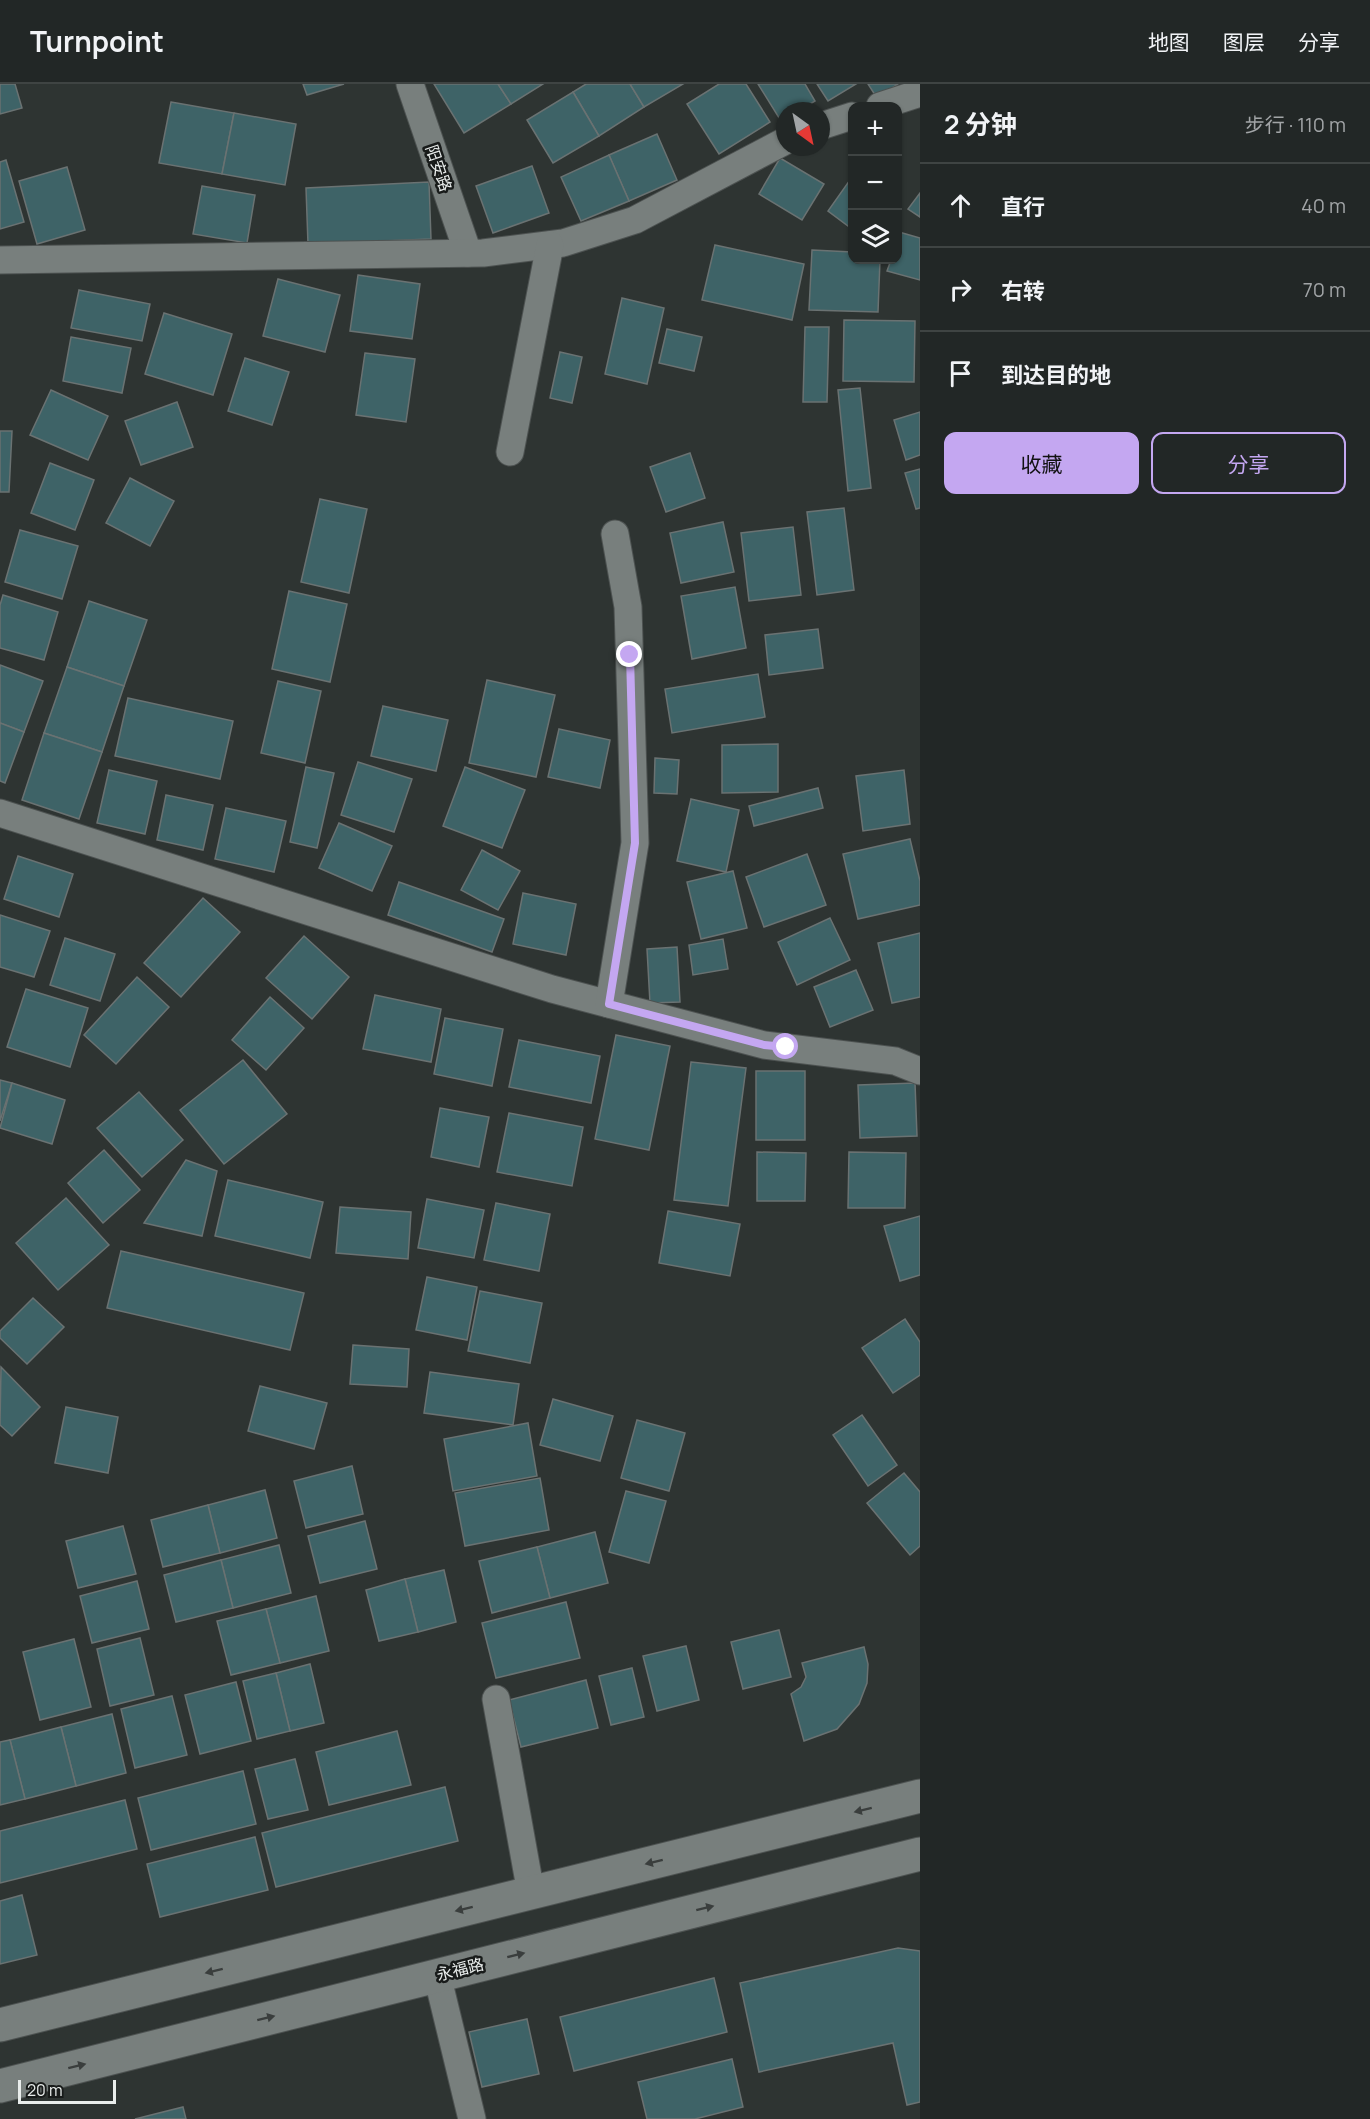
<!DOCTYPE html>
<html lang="zh">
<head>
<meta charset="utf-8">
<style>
	:root { --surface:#222726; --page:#2a2f2e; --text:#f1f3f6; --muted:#a2a5a7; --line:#3f4443; --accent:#c4a7f1 }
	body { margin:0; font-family:Manrope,"Noto Sans SC",sans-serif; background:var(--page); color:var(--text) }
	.controls { position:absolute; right:18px; top:18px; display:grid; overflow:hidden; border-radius:12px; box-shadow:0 2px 4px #0004 }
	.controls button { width:54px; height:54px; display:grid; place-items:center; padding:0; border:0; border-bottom:2px solid var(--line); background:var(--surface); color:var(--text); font:30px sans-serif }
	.compass { position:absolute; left:776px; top:18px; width:54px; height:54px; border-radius:50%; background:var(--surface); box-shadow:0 2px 4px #0004; rotate:147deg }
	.scale { position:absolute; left:18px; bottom:15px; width:98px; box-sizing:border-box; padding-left:6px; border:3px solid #e9edec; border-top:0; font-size:16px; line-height:21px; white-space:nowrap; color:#e9edec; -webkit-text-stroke:4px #181b1a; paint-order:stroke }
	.stop { position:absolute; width:18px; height:18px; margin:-14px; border:4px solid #c4a7f1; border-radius:50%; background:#fff }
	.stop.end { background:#c4a7f1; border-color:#fff; box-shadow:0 2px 6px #0008 }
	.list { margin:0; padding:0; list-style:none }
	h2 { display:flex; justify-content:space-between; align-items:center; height:78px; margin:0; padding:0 24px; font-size:26px }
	h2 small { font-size:20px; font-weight:400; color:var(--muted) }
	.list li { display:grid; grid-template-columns:39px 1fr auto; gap:18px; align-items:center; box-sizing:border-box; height:84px; padding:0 24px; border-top:2px solid var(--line) }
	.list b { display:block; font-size:22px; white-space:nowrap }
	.list em { font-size:20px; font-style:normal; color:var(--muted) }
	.actions { display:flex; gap:12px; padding:18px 24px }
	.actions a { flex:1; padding:14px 0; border:2px solid var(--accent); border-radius:12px; text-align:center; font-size:21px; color:var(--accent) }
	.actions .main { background:var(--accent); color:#111 }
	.icon { flex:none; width:33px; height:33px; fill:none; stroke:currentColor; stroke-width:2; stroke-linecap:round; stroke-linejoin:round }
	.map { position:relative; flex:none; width:920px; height:2035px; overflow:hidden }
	header { display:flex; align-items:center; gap:36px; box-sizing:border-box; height:84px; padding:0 30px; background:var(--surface); border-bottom:2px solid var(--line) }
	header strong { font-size:28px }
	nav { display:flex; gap:33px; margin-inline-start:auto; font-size:21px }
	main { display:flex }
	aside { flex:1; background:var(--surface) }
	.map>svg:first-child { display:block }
	.building { fill:#3e6367; stroke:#6a7272; stroke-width:1.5 }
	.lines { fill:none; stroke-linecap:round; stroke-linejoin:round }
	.minor-casing { stroke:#4d5251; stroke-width:29 }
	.tertiary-casing { stroke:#4d5251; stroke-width:35 }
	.minor { stroke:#787f7d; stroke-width:27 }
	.tertiary { stroke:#787f7d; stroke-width:33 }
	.oneway { fill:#3a3e3d }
	.route { stroke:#c4a7f1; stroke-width:8 }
	.labels { text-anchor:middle; stroke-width:5; stroke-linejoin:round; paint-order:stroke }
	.street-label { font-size:16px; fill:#e9edec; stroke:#181b1a }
</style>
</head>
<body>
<header>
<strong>Turnpoint</strong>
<nav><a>地图</a><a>图层</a><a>分享</a></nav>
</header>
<main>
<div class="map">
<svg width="920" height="2035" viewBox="0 0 920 2035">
	<rect width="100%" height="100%" fill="#2e3432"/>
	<g class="building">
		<polygon points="0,0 15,0 22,24 0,30"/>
		<polygon points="303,0 344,0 307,11"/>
		<polygon points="434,0 498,0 511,20 464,49"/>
		<polygon points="498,0 543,0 511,20"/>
		<polygon points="586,0 630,0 644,23 599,52 573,8"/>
		<polygon points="630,0 683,0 644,23"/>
		<polygon points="719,0 746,0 770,38 719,70 687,20"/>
		<polygon points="758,0 805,0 815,17 799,27 785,27 785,35 781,37"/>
		<polygon points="817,0 856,0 828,17"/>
		<polygon points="868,0 898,0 877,14"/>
		<polygon points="573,8 599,52 553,79 527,36"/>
		<polygon points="171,18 234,29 222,90 159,79"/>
		<polygon points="234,29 296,40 285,101 222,90"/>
		<polygon points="657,50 677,96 629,117 609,71"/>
		<polygon points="609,71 629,117 581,137 561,93"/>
		<polygon points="780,74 824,100 802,136 759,110"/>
		<polygon points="6,76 24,138 0,145 0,78"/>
		<polygon points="532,82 549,129 493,149 476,102"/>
		<polygon points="67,83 85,146 37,160 19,97"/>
		<polygon points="852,93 852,145 828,127"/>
		<polygon points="429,98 431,155 308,160 306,104"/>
		<polygon points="202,102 255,111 247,159 193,150"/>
		<polygon points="920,109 920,133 908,125"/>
		<polygon points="899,148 920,154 920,196 887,187 891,176 898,176"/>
		<polygon points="715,161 804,180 792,236 702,216"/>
		<polygon points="812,166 852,168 852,176 880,176 878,228 809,226"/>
		<polygon points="358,191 420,200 412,255 350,247"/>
		<polygon points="278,195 340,211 325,268 263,252"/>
		<polygon points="79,206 150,220 142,257 71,244"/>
		<polygon points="622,214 664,224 647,300 605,290"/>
		<polygon points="164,229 232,250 213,311 145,290"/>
		<polygon points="844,236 915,237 914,298 843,297"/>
		<polygon points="805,243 829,243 827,318 803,318"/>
		<polygon points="667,245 702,253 694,287 659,279"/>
		<polygon points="71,253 131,264 122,309 63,297"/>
		<polygon points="560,268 582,273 572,319 550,314"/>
		<polygon points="365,269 415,275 406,338 356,331"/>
		<polygon points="245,274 289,288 272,341 228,327"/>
		<polygon points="860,304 871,404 848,407 838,306"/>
		<polygon points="51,306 108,332 88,376 30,351"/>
		<polygon points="177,318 193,363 141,381 125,337"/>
		<polygon points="920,328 920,371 906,376 894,336"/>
		<polygon points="0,347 12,347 9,408 0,408"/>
		<polygon points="690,369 705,414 666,428 650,383"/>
		<polygon points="50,379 94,396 75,446 31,429"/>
		<polygon points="920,385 920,424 916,425 905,389"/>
		<polygon points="130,394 174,417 150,462 106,439"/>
		<polygon points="320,415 367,425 349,509 301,498"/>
		<polygon points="844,424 854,506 817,511 807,428"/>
		<polygon points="723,438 734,488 681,499 670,449"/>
		<polygon points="793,443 801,511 749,517 741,449"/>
		<polygon points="20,446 78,462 62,515 5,498"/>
		<polygon points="735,503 746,564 692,575 681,512"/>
		<polygon points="289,507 347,520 330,598 272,585"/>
		<polygon points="3,511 58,528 44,576 0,564 0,521"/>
		<polygon points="89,517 147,536 124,602 67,583"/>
		<polygon points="818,545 823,584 769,591 765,551"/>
		<polygon points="0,581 43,597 24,648 0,639"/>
		<polygon points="67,583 124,602 102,668 44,649"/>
		<polygon points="758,590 765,633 672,649 665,605"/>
		<polygon points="487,596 555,611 536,693 469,679"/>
		<polygon points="278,597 321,607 305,679 261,669"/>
		<polygon points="128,614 233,637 220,695 115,672"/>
		<polygon points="383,622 448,636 436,687 371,672"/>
		<polygon points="0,639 24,648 5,699 0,697"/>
		<polygon points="559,645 610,656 600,704 548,693"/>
		<polygon points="44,649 102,668 79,735 22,716"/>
		<polygon points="778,660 778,708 722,709 722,661"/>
		<polygon points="655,674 679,676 677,710 654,709"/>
		<polygon points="358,678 412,695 394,748 341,731"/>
		<polygon points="306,683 334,689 317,764 290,758"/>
		<polygon points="465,683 525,706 502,764 443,742"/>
		<polygon points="109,686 157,697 145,750 97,739"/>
		<polygon points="904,686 910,740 863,747 856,692"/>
		<polygon points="818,704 823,724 754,742 749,722"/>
		<polygon points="166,711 213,721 203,766 157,756"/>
		<polygon points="691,715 739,726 726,788 677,777"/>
		<polygon points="226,724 286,737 274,788 215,775"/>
		<polygon points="339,739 392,762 372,807 319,784"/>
		<polygon points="910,755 920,797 920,821 858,835 843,770"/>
		<polygon points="482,766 520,787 498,826 461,806"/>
		<polygon points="807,770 826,821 764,843 746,793"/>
		<polygon points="18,772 73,790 59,833 4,815"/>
		<polygon points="733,787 747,844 701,855 687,798"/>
		<polygon points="399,798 504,835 492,868 388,831"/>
		<polygon points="523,809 576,820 566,871 513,860"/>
		<polygon points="203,814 240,848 181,913 144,879"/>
		<polygon points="0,831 50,847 34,893 0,883"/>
		<polygon points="830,834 850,876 797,901 778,858"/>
		<polygon points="920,849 920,913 892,919 878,859"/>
		<polygon points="304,852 349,893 312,935 266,894"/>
		<polygon points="65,854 115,870 100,917 50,901"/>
		<polygon points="723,855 728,885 693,891 689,861"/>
		<polygon points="677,863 680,918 650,919 647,865"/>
		<polygon points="856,886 873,926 830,943 814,903"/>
		<polygon points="137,893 169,923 116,980 84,951"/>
		<polygon points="26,905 88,924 70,983 7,963"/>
		<polygon points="375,911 441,925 431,978 363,965"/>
		<polygon points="270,913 304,944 266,986 232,956"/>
		<polygon points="445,934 503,945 492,1002 434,990"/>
		<polygon points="616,951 670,962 649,1066 595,1055"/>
		<polygon points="519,956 600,972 591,1019 509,1003"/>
		<polygon points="243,976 287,1030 224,1080 180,1026"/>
		<polygon points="691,978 746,984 728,1122 674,1116"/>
		<rect x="756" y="987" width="49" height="69"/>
		<polygon points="0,996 12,999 0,1037"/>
		<polygon points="12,999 65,1016 52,1060 0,1044"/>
		<polygon points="915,999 917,1052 860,1054 858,1001"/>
		<polygon points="139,1008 183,1056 142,1093 97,1044"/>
		<polygon points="440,1024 489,1033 479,1083 431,1073"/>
		<polygon points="509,1029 583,1043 572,1102 497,1088"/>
		<polygon points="104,1066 140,1106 103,1139 68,1099"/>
		<polygon points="757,1068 806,1069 805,1117 757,1117"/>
		<polygon points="849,1068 906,1069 905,1124 848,1124"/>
		<polygon points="186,1076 217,1087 202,1152 144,1139"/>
		<polygon points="228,1096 323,1118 310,1174 215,1152"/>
		<polygon points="66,1114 109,1161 58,1206 16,1159"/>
		<polygon points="427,1115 484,1126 474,1174 418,1164"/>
		<polygon points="496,1119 550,1130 539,1187 484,1176"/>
		<polygon points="340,1123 411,1128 408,1175 336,1169"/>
		<polygon points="668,1127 740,1140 730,1192 659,1179"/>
		<polygon points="920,1132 920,1191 900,1197 884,1142"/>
		<polygon points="121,1167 304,1209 290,1266 107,1224"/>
		<polygon points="427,1193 477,1203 467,1256 416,1246"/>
		<polygon points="480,1207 542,1219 530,1279 468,1267"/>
		<polygon points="33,1214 64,1243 27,1280 0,1254 0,1247"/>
		<polygon points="905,1235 920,1258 920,1291 893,1309 862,1264"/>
		<polygon points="353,1261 409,1265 407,1303 350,1300"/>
		<polygon points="1,1283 40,1323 12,1352 0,1341"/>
		<polygon points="430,1288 519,1300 513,1341 424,1329"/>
		<polygon points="260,1302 327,1319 314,1365 248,1347"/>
		<polygon points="553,1315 613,1332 600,1377 540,1361"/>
		<polygon points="66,1323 118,1333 108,1389 55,1379"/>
		<polygon points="862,1331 897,1381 868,1402 833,1351"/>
		<polygon points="637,1336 685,1349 669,1407 621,1394"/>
		<polygon points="528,1339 537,1392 453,1407 444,1355"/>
		<polygon points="352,1382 363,1430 306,1444 294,1397"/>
		<polygon points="904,1389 920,1408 920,1462 910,1471 867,1419"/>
		<polygon points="540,1394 549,1446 465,1462 455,1409"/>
		<polygon points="265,1406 277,1454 220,1469 208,1421"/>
		<polygon points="626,1407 666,1417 649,1479 609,1468"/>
		<polygon points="208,1421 220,1469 163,1483 151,1436"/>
		<polygon points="365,1437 377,1485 320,1499 308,1452"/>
		<polygon points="123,1442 136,1490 78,1504 66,1457"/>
		<polygon points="595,1448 608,1499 550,1514 537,1463"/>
		<polygon points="279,1461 291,1509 233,1524 221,1476"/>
		<polygon points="537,1463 550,1514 492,1529 479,1477"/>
		<polygon points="221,1476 233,1524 176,1538 164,1491"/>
		<polygon points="444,1486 456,1538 418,1548 405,1495"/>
		<polygon points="405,1495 418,1548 379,1557 366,1506"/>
		<polygon points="137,1497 149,1545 92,1559 80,1512"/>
		<polygon points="316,1512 329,1567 280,1579 266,1525"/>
		<polygon points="566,1518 580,1574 496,1594 482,1539"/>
		<polygon points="266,1525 280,1579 231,1591 217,1537"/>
		<polygon points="779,1546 791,1593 743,1605 731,1558"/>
		<polygon points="140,1554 154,1611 110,1622 97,1565"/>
		<polygon points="74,1555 91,1623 40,1636 23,1568"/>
		<polygon points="686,1562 699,1616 657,1627 643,1572"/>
		<polygon points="864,1563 868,1580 867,1599 859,1620 837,1645 804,1657 791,1610 801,1603 806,1593 802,1579"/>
		<polygon points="310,1580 324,1639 290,1647 276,1589"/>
		<polygon points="632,1584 644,1633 611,1641 599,1592"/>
		<polygon points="276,1589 290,1647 257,1655 243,1597"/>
		<polygon points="586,1596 598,1644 521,1663 509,1616"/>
		<polygon points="236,1598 251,1657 200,1670 185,1611"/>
		<polygon points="172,1612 187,1671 135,1684 121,1625"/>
		<polygon points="112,1630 126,1689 76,1702 61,1643"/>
		<polygon points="61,1643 76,1702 25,1715 10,1656"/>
		<polygon points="397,1647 411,1701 329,1721 316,1668"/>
		<polygon points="10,1656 25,1715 0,1721 0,1658"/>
		<polygon points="295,1675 308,1726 268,1735 255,1685"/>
		<polygon points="243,1687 256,1740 151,1766 138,1714"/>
		<polygon points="445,1703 458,1757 276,1803 262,1749"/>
		<polygon points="125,1716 137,1765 0,1799 0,1747"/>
		<polygon points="255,1753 268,1806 160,1833 147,1780"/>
		<polygon points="22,1811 37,1871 0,1880 0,1817"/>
		<polygon points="898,1864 920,1867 920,2018 907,2021 893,1959 759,1988 740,1899"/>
		<polygon points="714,1894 727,1948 574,1987 560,1933"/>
		<polygon points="527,1935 539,1990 482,2003 469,1948"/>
		<polygon points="732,1975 743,2023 695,2035 647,2035 638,1998"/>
		<polygon points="183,2023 186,2035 135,2035"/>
	</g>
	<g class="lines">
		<g class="minor-casing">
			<g id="minor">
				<polyline points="410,0 468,169"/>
				<polyline points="880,22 920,9"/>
				<polyline points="821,42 852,32"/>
				<polyline points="0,176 483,169 563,159 635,136 785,57"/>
				<polyline points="510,368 550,161"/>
				<polyline points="0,729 552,905 764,961 895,977 920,987"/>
				<polyline points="609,920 635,759 628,523 615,450"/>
				<polyline points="496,1615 531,1809"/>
				<polyline points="437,1891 472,2035"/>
			</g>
		</g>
		<g class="tertiary-casing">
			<g id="tertiary">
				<polyline points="0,1941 920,1712"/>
				<polyline points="0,2002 920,1770"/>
			</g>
		</g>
		<use href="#minor" class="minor"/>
		<use href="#tertiary" class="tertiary"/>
	</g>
	<defs><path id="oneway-solid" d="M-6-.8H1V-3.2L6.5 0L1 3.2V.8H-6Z" transform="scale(1.5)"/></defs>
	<g class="oneway">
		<use href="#oneway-solid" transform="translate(863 1726) rotate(166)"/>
		<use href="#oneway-solid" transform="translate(654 1778) rotate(166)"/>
		<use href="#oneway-solid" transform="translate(705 1824) rotate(-14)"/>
		<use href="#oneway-solid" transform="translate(464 1825) rotate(166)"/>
		<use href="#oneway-solid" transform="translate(516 1871) rotate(-14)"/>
		<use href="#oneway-solid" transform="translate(214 1887) rotate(166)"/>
		<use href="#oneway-solid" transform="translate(266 1934) rotate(-14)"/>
		<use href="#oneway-solid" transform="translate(77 1982) rotate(-14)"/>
	</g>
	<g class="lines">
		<polyline class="route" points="630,571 635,759 609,920 764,961 786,963"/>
	</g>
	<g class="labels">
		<g class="street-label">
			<text transform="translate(439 84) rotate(71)" y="6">阳安路</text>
			<text transform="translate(460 1885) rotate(-14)" y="6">永福路</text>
		</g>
	</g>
</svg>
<div class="controls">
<button>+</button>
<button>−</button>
<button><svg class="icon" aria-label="layers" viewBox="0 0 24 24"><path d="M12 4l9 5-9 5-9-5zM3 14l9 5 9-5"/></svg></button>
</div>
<svg class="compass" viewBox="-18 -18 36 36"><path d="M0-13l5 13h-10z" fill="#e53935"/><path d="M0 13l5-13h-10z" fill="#a2a5a7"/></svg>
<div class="scale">20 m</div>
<div class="stop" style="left:786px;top:963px"></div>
<div class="stop end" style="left:630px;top:571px"></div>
</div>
<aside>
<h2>2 分钟<small>步行 · 110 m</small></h2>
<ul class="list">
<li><svg class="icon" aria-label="ahead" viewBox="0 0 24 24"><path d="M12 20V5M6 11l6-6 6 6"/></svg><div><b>直行</b></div><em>40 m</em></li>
<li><svg class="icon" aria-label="right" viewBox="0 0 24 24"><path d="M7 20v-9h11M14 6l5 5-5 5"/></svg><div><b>右转</b></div><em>70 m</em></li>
<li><svg class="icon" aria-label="arrive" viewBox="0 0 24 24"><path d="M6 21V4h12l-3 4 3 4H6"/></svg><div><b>到达目的地</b></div></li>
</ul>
<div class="actions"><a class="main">收藏</a><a>分享</a></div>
</aside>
</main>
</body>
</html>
